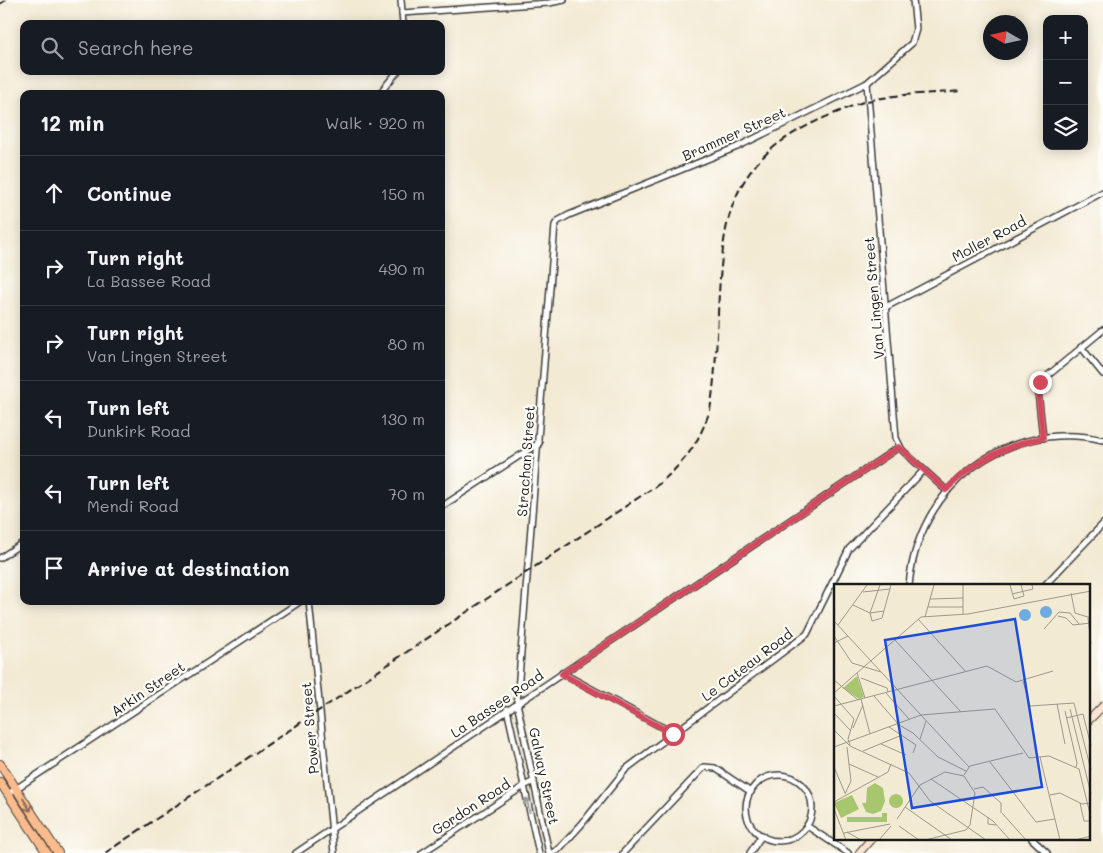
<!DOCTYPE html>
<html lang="en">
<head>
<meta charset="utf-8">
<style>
	:root { --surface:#171b24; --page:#242831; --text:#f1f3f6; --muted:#9ea1a6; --line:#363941 }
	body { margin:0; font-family:Mali,sans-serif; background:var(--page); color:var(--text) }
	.controls { position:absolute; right:15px; top:15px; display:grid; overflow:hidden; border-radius:10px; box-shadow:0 2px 12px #0003 }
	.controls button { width:45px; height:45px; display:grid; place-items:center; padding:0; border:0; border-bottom:1px solid var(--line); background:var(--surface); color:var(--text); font:25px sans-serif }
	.compass { position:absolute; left:983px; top:15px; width:45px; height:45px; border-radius:50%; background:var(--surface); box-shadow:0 2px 12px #0003; rotate:279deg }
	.stop { position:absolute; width:15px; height:15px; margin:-11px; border:4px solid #d1495b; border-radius:50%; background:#fff }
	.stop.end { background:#d1495b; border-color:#fff; box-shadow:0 1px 5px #0008 }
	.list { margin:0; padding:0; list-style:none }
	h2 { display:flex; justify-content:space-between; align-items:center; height:65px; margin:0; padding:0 20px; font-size:21px }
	h2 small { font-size:16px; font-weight:400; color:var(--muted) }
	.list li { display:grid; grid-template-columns:32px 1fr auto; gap:15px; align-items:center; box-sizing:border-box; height:75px; padding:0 20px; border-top:1px solid var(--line) }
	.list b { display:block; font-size:19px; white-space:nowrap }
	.list p { margin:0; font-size:16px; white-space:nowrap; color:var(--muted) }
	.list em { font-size:16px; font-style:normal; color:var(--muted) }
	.icon { flex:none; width:28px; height:28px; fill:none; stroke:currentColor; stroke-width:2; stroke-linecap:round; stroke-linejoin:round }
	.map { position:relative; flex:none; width:1103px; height:853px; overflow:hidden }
	.search { position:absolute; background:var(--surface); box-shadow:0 2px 12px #0003; left:20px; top:20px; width:425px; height:55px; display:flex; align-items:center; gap:12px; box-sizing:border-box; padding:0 18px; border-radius:10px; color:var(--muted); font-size:19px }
	.panel { position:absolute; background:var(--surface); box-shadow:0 2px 12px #0003; left:20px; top:90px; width:425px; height:515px; border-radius:10px }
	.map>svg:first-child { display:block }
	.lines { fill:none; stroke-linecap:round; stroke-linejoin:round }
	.minor-casing { stroke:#3c3b38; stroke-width:8 }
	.secondary-casing { stroke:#3c3b38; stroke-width:9 }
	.primary-casing { stroke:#3c3b38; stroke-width:10 }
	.minor { stroke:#fff; stroke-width:5 }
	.secondary { stroke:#fde4d1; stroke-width:7 }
	.primary { stroke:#fbbb8c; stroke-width:8 }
	.rail { stroke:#1c1c1c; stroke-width:2; stroke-dasharray:8 4; stroke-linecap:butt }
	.oneway { stroke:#8c6c54 }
	.oneway2 { stroke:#999 }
	.route { stroke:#d1495b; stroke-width:6 }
	.labels { text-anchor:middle; stroke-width:4.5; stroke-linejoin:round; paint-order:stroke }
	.street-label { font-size:14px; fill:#1c1c1c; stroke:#fdfcf7 }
	.inset-road { fill:none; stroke:#9d988a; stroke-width:1 }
	.view { fill:#1d4ed8; fill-opacity:0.15; stroke:#1d4ed8; stroke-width:2.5 }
	.inset-edge { fill:none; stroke:#1c1c1c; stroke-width:2.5 }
</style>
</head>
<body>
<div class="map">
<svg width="1103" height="853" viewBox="0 0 1103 853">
	<rect width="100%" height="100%" fill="#fdfcf7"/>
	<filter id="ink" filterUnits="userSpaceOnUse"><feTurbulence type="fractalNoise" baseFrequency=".02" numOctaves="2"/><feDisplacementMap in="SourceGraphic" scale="10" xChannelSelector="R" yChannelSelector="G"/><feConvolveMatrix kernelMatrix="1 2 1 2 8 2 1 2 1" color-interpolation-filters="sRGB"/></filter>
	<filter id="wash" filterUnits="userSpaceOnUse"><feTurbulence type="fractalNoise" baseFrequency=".0096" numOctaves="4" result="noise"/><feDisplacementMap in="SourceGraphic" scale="20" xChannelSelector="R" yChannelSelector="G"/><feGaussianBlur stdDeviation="1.12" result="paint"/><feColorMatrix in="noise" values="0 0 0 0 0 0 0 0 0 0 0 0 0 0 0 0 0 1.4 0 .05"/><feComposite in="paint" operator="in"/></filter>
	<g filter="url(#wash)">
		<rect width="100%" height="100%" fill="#f3ead4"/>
	</g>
	<g filter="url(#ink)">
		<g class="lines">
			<g class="minor-casing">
				<g id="minor">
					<polyline points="401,0 403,24"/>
					<polyline points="402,13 549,3 564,0"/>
					<polyline points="867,83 896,438 902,450 946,490"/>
					<polyline points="379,94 398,71"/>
					<polyline points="886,307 1103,192"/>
					<polyline points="1081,347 1103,374"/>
					<polyline points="1043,438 1038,392 1040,382 1103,330"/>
					<polyline points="441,507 539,443"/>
					<polyline points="0,558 24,542"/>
					<path d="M909,586C917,487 1005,418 1103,440"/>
					<polyline points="1044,586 1103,524"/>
					<polyline points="309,601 334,853"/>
					<polyline points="562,673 673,733"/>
					<polyline points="507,709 539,853"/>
					<circle cx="779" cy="808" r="33"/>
					<polyline points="8,794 301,601"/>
					<polyline points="807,826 848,853"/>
					<polyline points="1032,839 1047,853"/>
					<polyline points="296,853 899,447"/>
					<polyline points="422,853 524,786 534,781"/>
					<polyline points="549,853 517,703 555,225 558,221 569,215 737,147 867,83 912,43 916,29 913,0"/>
					<polyline points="552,853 559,849 581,825 626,769 807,634 849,549 924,470"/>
					<polyline points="623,853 704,767 715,768 751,792"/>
					<polyline points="750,853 762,835"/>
				</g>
			</g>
			<g class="secondary-casing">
				<g id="secondary">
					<polyline points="1089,720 1103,706"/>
					<polyline points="859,853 871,839"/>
				</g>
			</g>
			<g class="primary-casing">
				<g id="primary">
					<polyline points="0,764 58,853"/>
					<polyline points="0,782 47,853"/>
				</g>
			</g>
			<use href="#minor" class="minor"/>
			<use href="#secondary" class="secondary"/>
			<use href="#primary" class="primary"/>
			<g class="rail">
				<polyline points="0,4 6,0"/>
				<path d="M105,853L659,484C686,460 698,445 710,410C719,357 716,302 723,249C731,176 768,140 833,114C846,109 859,102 872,100C902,93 933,94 962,91"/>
			</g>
		</g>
		<defs><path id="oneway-shaft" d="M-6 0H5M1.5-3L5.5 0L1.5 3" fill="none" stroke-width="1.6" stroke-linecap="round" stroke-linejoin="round" transform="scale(1.25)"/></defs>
		<use class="oneway" href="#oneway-shaft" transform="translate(27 805) rotate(58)"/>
		<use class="oneway2" href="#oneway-shaft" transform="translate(528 805) rotate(-103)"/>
	</g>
	<g class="lines" filter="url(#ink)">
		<path class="route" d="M673,734L562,674L899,447L946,490C973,462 1005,445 1043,438L1038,392L1040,382"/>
	</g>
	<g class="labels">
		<g class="street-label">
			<text transform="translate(734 134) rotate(-24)" y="5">Brammer Street</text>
			<text transform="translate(989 239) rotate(-28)" y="5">Moller Road</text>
			<text transform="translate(874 298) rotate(-95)" y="5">Van Lingen Street</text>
			<text transform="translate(526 461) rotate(-86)" y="5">Strachan Street</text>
			<text transform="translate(747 665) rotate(-37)" y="5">Le Cateau Road</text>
			<text transform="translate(148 689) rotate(-34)" y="5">Arkin Street</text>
			<text transform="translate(497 704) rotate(-34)" y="5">La Bassee Road</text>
			<text transform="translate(310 728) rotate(-95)" y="5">Power Street</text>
			<text transform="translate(544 776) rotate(78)" y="5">Galway Street</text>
			<text transform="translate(471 807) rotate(-33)" y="5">Gordon Road</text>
		</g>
	</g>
	<g transform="translate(834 584)">
		<rect width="256" height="256" fill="#f3ead4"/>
		<path d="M23,92L30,113L25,115L9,104ZM41,199L49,204L51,217L47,227L39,230L32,228L28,219H32L33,204ZM55 217a7 7 0 1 1 14 0a7 7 0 1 1-14 0ZM18,211L25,225L7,234L0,219ZM48,229H53V238H13V233H48Z" fill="#a7c66d"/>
		<path d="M206 28a6 6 0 1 1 12 0a6 6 0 1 1-12 0ZM185 31a6 6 0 1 1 12 0a6 6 0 1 1-12 0Z" fill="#70abe0"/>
		<path class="inset-road" d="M46,1L36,29L38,37L48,34L57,1M129,1V30M176,1L180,15L190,12L187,1M29,8L56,5M237,9L241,29L257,34M178,10L199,5L198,1M96,15L129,14M19,21L36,29L50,27M94,23H129M224,32L232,34L239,41L257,39M91,33L100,1M254,34L257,60M84,35L132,88M0,37L135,183M4,41L33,1M210,45L225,28L236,29L245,40M0,52L18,79L47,88M60,55L127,128M0,59L14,52M23,89L31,114M27,94L53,104L54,108M0,96L24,116M189,97L196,122L240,119L257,186M0,109L87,33L134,30L257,7M52,109L75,135M0,112L20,135L14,155L16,161M40,112L65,141L79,149L104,173L132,187M27,115L36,150M223,120L231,160M0,122L153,82L182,98L219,87M236,125L257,210M231,127L243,179L242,183M0,129L16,146M232,134L249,130L257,162M55,143L82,161L79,169M19,144L29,121M0,146L16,162L75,189L96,217L152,256M86,155L92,137M47,160L72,171M0,163L87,131L161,125L195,174L215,172L245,185L257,234M29,167L68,151M206,173L226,256M156,178L202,238L221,235M15,180L44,193M0,183L11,209M130,191L136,182L189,169M97,195L159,237L176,256M140,205L149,203L167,219V229M11,210L17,197L13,163M216,211L226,209L248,220L257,219M0,218L54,188L57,180M246,219L250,237H257M71,223L118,256M0,225L12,256M168,229L192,256M154,233V240L162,241M63,235L86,201L111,188L130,192L141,209L136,241L132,246L91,256M65,242L85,256M13,248L27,256M10,249L56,240M45,256L57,242M241,256L257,252"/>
		<path class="view" d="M181,35L208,203L78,224L51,56Z"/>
		<rect width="256" height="256" class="inset-edge"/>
	</g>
</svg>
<div class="controls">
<button>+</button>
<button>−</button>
<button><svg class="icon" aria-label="layers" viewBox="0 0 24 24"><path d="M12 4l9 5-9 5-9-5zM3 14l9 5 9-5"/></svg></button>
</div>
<svg class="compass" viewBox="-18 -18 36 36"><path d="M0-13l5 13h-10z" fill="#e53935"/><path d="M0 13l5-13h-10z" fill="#9ea1a6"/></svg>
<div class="stop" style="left:673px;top:734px"></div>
<div class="stop end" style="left:1040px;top:382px"></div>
<div class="search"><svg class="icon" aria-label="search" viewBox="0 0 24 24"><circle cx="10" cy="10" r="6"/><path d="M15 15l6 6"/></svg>Search here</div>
<section class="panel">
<h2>12 min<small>Walk · 920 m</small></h2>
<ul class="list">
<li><svg class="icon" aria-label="ahead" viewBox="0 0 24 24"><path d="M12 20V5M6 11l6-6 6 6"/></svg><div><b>Continue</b></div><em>150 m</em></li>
<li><svg class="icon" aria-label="right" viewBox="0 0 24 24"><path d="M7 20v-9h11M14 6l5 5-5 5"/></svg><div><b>Turn right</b><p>La Bassee Road</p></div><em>490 m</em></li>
<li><svg class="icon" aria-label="right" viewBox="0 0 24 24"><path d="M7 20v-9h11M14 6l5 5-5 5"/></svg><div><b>Turn right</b><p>Van Lingen Street</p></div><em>80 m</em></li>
<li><svg class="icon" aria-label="left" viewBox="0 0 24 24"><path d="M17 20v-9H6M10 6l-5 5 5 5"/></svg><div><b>Turn left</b><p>Dunkirk Road</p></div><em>130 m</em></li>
<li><svg class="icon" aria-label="left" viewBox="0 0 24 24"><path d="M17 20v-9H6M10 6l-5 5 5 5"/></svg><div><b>Turn left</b><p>Mendi Road</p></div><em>70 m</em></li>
<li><svg class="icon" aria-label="arrive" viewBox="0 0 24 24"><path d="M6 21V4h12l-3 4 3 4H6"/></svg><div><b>Arrive at destination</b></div></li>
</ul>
</section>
</div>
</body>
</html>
